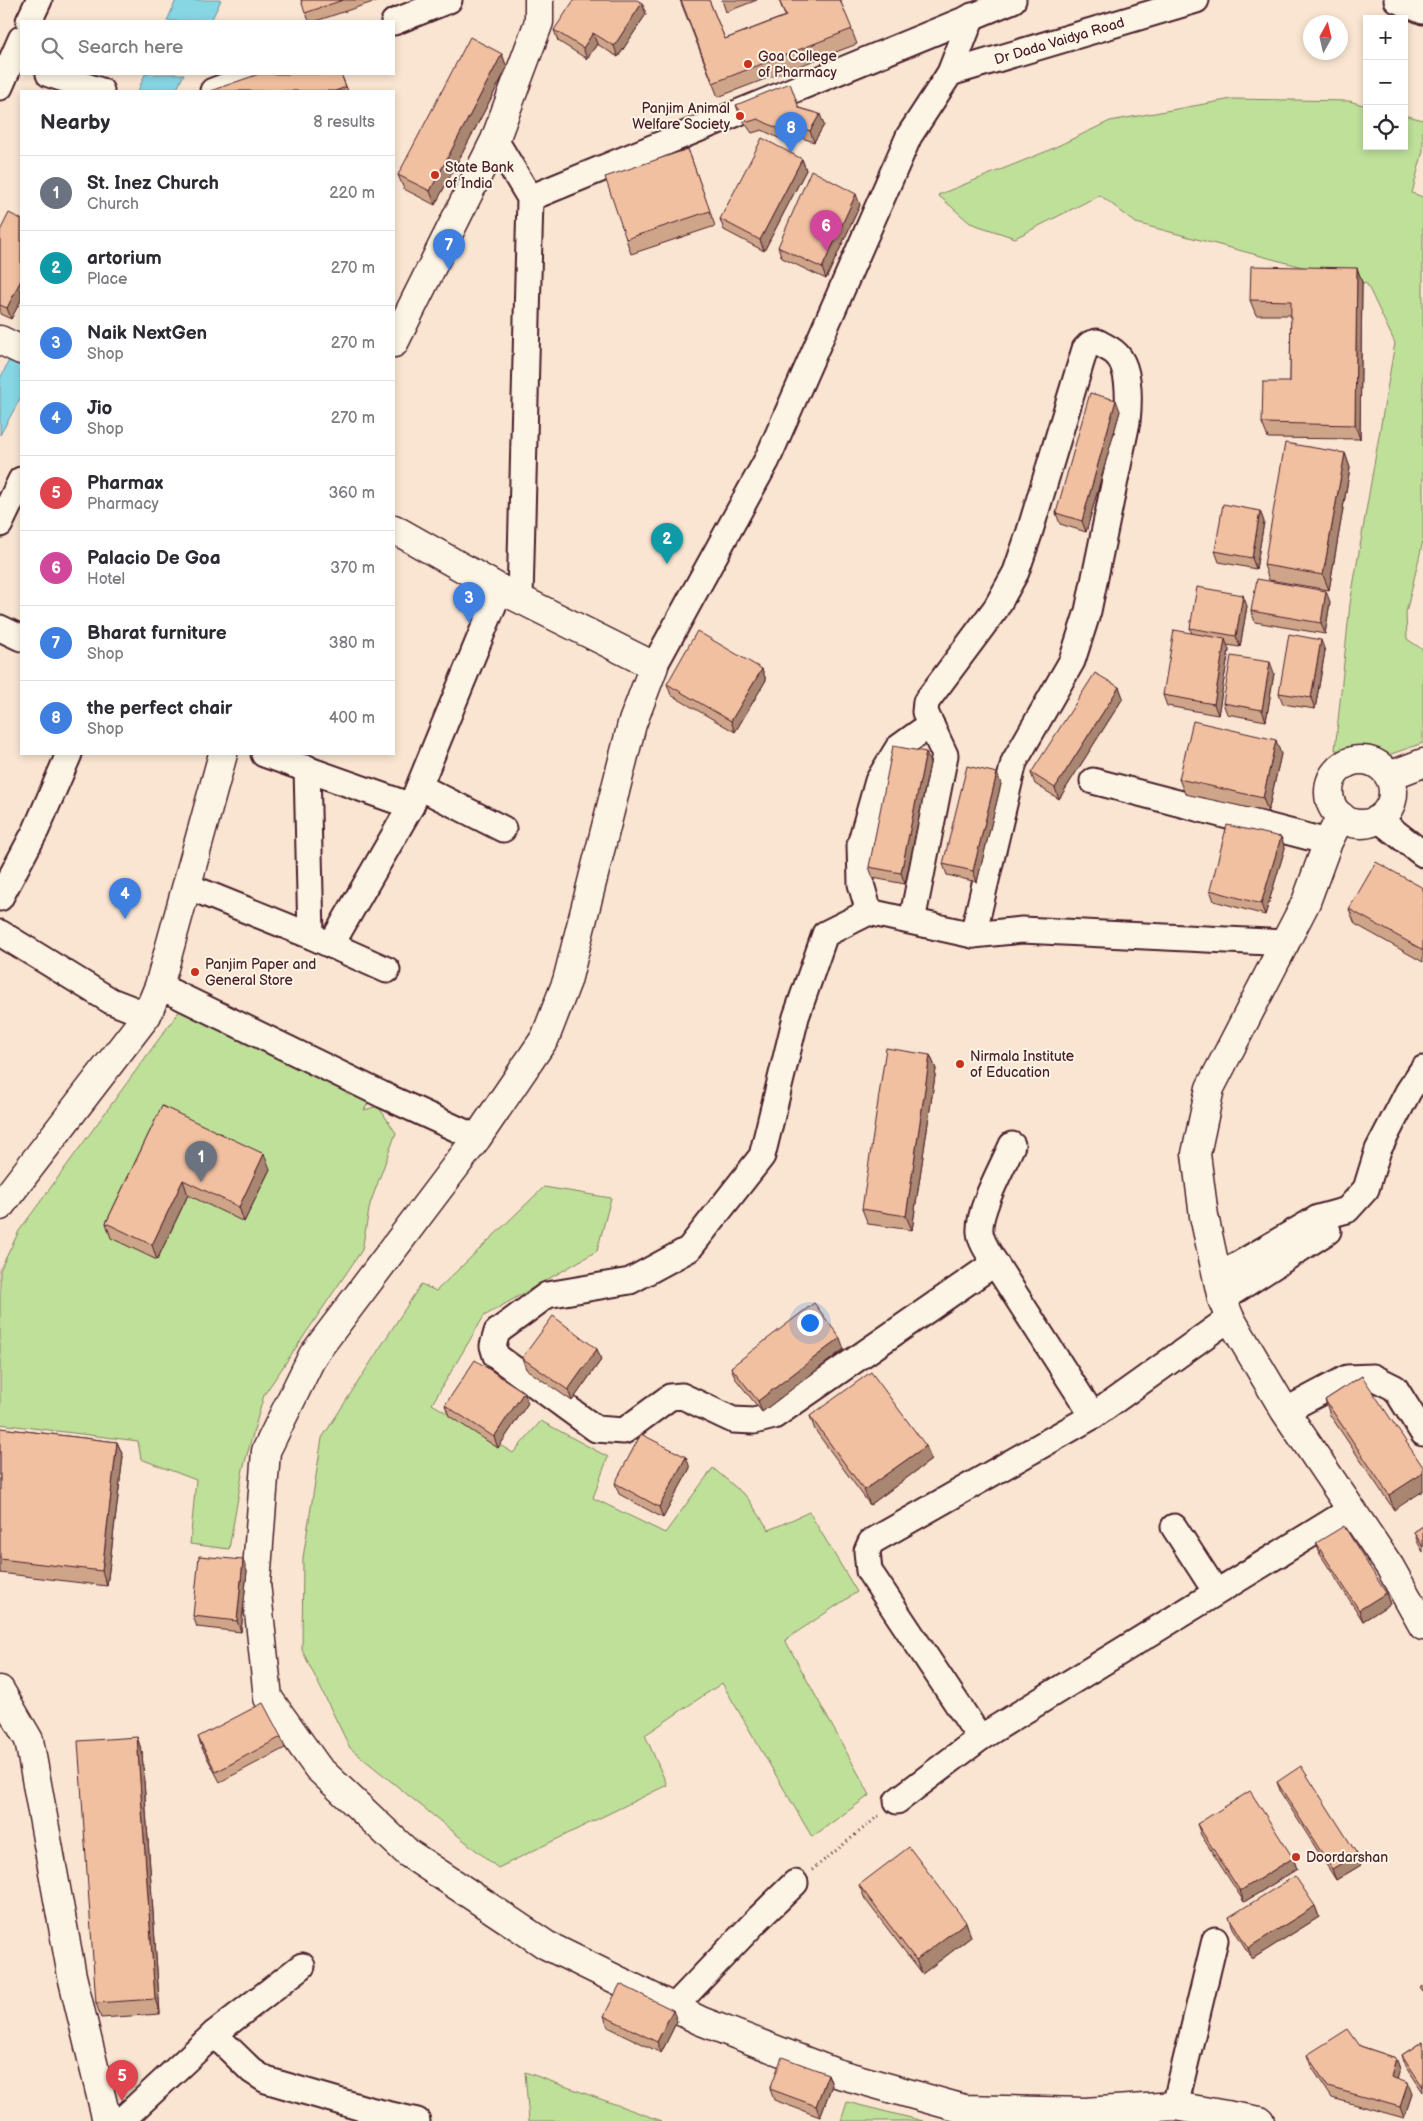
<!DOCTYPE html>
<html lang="en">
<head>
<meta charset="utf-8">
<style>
	:root { --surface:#fff; --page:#f7f7f7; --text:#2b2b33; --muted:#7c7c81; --line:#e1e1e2; --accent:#1a73e8 }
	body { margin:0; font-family:"Balsamiq Sans",sans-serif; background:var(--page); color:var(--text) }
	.controls { position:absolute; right:15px; top:15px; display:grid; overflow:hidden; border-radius:0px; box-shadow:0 2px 8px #0003 }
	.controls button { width:45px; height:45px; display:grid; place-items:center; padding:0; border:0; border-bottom:1px solid var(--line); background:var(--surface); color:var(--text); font:25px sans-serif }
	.compass { position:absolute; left:1303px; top:15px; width:45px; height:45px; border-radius:50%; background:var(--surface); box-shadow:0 2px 8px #0003; rotate:8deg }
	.you { position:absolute; left:809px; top:1322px; width:18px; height:18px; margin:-12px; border:4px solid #fff; border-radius:50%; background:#1a73e8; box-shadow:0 0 0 8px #1a73e833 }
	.badge { display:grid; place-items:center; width:32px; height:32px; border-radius:50%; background:var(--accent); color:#fff; font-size:16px; font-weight:700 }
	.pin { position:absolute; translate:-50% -41px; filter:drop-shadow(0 1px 2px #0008) }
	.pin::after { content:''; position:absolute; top:26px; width:18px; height:15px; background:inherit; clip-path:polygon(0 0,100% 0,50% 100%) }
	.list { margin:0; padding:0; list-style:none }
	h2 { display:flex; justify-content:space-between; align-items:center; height:65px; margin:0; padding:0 20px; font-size:21px }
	h2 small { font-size:16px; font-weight:400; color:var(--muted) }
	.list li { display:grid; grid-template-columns:32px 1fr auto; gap:15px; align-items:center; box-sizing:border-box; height:75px; padding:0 20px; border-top:1px solid var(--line) }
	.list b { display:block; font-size:19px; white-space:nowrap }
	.list p { margin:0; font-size:16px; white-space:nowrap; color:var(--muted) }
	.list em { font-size:16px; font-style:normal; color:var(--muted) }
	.icon { flex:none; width:28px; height:28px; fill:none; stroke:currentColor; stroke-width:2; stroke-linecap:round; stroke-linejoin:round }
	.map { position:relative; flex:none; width:1423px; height:2121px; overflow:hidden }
	.search { position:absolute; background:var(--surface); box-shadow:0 2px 8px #0003; left:20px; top:20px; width:375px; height:55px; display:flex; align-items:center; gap:12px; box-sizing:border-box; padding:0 18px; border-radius:0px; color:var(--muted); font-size:19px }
	.panel { position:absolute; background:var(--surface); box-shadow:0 2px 8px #0003; left:20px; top:90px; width:375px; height:665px; border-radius:0px }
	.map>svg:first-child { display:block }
	.green { fill:#bee099; stroke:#848062 }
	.water { fill:#87d6e4; stroke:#6f8d9a }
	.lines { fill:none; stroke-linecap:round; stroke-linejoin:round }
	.minor-casing { stroke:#4a1f2b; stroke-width:29 }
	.major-casing { stroke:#4a1f2b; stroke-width:31 }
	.path { stroke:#4a1f2b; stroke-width:3; stroke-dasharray:1 4; stroke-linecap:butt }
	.minor { stroke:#fcf5e5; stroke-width:25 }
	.major { stroke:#fcf5e5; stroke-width:28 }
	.wall { fill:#cfa58a; stroke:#4a1f2b }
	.shaded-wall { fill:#a98671; stroke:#4a1f2b }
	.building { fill:#f1c0a1; stroke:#4a1f2b }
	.poi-dot { fill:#c8321e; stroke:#fcf5e5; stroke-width:2 }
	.labels { text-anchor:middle; stroke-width:4; stroke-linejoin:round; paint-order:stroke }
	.street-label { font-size:14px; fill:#4a1f2b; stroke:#fcf5e5 }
	.poi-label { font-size:14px; fill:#4a1f2b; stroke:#fcf5e5; text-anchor:start }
</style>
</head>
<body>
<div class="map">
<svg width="1423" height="2121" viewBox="0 0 1423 2121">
	<rect width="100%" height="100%" fill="#f9e5d1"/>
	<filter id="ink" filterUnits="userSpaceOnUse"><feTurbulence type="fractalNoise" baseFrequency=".02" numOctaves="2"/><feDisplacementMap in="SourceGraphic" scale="10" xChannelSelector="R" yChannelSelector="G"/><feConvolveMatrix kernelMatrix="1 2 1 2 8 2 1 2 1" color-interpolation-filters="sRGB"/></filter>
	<g filter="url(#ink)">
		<g class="green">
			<polygon points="1232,99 1349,101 1367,106 1367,146 1404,146 1404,115 1423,120 1423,151 1412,193 1423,197 1423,541 1406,613 1407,639 1423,650 1423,743 1388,755 1335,750 1350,604 1395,343 1367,284 1136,223 1100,195 1015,238 970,223 938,195 1045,152 1110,121"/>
			<polygon points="183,1006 370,1100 364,1110 378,1106 396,1133 370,1204 362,1250 264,1395 243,1469 229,1549 190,1544 196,1480 141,1459 138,1441 0,1424 0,1270 19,1231"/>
			<polygon points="544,1187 611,1198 597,1251 484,1316 432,1404 513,1453 541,1421 608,1457 593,1498 665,1533 713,1468 747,1497 769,1530 809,1512 857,1592 785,1640 870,1795 812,1837 722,1683 645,1735 667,1785 498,1868 350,1748 302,1650 303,1558 322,1438 421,1284 436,1291"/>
			<polygon points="525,2072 662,2121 529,2121"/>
			<polygon points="847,2102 923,2121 841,2121"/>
		</g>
		<g class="water">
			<polygon points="176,0 221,0 211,21 167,21"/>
			<polygon points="145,74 184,74 176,91 138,91"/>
			<polygon points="21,335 21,397 0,435 0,379"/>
		</g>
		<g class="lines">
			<g class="minor-casing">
				<g id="minor">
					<polyline points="1397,0 1423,11"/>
					<polyline points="29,21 39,0"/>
					<polyline points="394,22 449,0"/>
					<path id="s1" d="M950,73L1196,0"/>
					<polyline points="49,74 101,91"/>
					<polyline points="0,87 21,39"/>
					<polyline points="213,91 258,74"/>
					<polyline points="495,140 530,198 520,599"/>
					<polyline points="530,198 1013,0"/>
					<polyline points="0,524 21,480"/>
					<polyline points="0,628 21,638"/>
					<polyline points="654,666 767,460 909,136 950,73 972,16"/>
					<polyline points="264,754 411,806 500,589"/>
					<polyline points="307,768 311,936"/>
					<polyline points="1093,781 1328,842"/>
					<polyline points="420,787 503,829"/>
					<polyline points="1378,819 1423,854"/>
					<polyline points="187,886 311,936 387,970"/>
					<polyline points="0,898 36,830 69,754"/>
					<polyline points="869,912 861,884 860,845 878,781 898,748 931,724"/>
					<path d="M912,921L945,755L925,712L926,702L996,608L1016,572L1029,534L1085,349L1090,344L1097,342C1102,345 1109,348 1114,352C1131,365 1129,403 1127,422L1088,611L1072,661L1014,762L973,935"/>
					<polyline points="0,933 111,1001 147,1015"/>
					<polyline points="331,945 411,806"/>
					<polyline points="159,986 383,1095 477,1138"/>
					<path d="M995,1263C989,1253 981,1243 980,1232C978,1210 1003,1166 1012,1145"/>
					<polyline points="1217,1277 1318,1218 1347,1210 1366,1189 1378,1150 1408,1092 1423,1069"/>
					<polyline points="1222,1299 1328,1231"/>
					<polyline points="1285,1411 1347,1378 1373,1377 1395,1388 1423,1433"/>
					<polyline points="1093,1416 995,1263 774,1416 754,1421 733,1420 682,1396 670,1397 624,1431 596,1429 496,1356 493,1346 497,1332 547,1295 630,1281 689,1249 762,1156 796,1017 825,934 869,912 973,935 1022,930 1286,943"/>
					<polyline points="1174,1527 1216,1592"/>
					<polyline points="980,1738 869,1571 867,1551 871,1542 1093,1416 1230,1318"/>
					<polyline points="897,1801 980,1738 1352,1509"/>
					<polyline points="673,2008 756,1921 795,1883"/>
					<polyline points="214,2034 252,2071 266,2080 369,2110 417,2121"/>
					<polyline points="1175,2106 1215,1940"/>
					<polyline points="121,2121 214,2034 302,1966"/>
				</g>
			</g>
			<g class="major-casing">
				<g id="major">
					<polyline points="0,340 21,350"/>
					<polyline points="394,343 495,140 539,22 539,0"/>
					<polyline points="394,529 500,589 654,666 632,724 567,981 545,1038 477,1138 313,1355 266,1451 256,1583 268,1698 318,1768 408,1853 546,1945 701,2021 836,2073 964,2109 1085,2112 1175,2106 1260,2121"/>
					<circle cx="1361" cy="792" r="32"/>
					<polyline points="1389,776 1423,763"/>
					<polyline points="1341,816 1328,842 1306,902 1210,1088 1196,1154 1204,1216 1222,1299 1230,1318 1285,1411 1390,1567 1423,1626"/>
					<polyline points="0,1206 147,1015 159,986 223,754"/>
					<polyline points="0,1690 29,1740 72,1976 107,2121"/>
				</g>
			</g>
			<polyline class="path" points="812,1870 881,1814"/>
			<use href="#minor" class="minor"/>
			<use href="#major" class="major"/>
		</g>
		<g class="wall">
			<polygon points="301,0 379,0 316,21 309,21"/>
			<polygon points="680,0 709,0 725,39 785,16 779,0 840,0 857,44 718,97"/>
			<polygon points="722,0 757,0 726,12"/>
			<polygon points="642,3 646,14 618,57 597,44 587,59 558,41 554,30"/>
			<polygon points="502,54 507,68 435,205 404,189 398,175"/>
			<polygon points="341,74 348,91 210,91"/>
			<polygon points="736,105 799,108 824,125 814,142 796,136 789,143 762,130 752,133 740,116"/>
			<polygon points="688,149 715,226 631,254 626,239"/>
			<polygon points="802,159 806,170 764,251 724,230 720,219"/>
			<polygon points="860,205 826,279 782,258 778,247"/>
			<polygon points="21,219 21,300 11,319 0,314 0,231"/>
			<polygon points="1357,268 1362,282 1360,439 1268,438 1262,423 1290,382 1291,315 1256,315 1250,300"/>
			<polygon points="1120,411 1086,532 1060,524 1056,513"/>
			<polygon points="1345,453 1350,468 1329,590 1269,580 1264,565"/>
			<polygon points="1260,511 1264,522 1256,569 1219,562 1215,551"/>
			<polygon points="1330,602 1325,634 1255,622 1251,611"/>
			<polygon points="1247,606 1240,647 1227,645 1229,650 1218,715 1167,706 1163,695 1192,634 1190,628"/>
			<polygon points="1325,651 1315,709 1283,704 1279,693"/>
			<polygon points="762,669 766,680 735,732 671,695 667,684"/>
			<polygon points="1274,673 1266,721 1227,714 1223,703"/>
			<polygon points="1119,687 1123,698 1059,799 1035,784 1031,773"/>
			<polygon points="1281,754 1268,812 1185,794 1179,779"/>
			<polygon points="930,763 905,884 873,878 869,867"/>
			<polygon points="1001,784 977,882 947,875 943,864"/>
			<polygon points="1281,837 1285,848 1265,915 1214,901 1210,890"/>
			<polygon points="1423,888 1423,962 1355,924 1349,909"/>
			<polygon points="930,1055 936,1069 912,1230 868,1224 862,1209"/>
			<polygon points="162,1106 270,1169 244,1222 188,1195 157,1260 111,1238 106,1223"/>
			<polygon points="597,1349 601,1360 572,1401 526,1369 522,1358"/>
			<polygon points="844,1349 762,1412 735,1378 731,1367"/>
			<polygon points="1362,1376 1394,1510 1330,1415 1325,1400"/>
			<polygon points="528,1403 498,1448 449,1416 445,1405"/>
			<polygon points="810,1416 926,1446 931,1460 870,1505 815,1430"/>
			<polygon points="0,1428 117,1442 123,1456 107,1586 0,1573"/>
			<polygon points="690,1468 663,1518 619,1494 615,1483"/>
			<polygon points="1423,1526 1423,1552 1418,1543 1414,1532"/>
			<polygon points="1316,1543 1386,1593 1390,1604 1363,1621 1320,1554"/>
			<polygon points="247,1571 241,1632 197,1627 193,1616"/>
			<polygon points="137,1737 142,1752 160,2014 101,2018 96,2003"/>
			<polygon points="198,1737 281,1737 285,1748 220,1782 202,1748"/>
			<polygon points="1277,1782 1361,1865 1336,1880 1281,1793"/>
			<polygon points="1197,1824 1293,1858 1297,1869 1244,1902 1201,1835"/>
			<polygon points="859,1885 966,1922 971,1937 922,1974 865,1899"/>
			<polygon points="1315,1906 1319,1917 1252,1959 1233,1928 1229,1917"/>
			<polygon points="604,2016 677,2021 661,2053 608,2027"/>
			<polygon points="1423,2041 1423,2092 1406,2066 1402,2055"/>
			<polygon points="1360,2046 1396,2058 1400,2069 1397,2079 1412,2094 1404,2118 1332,2098 1311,2066 1307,2055"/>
			<polygon points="828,2074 832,2085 820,2117 774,2100 770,2089"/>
		</g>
		<g class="shaded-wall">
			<polygon points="642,3 646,14 618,57 614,46"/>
			<polygon points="593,33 597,44 587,59 583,48"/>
			<polygon points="502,54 507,68 435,205 430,191"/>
			<polygon points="820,114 824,125 814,142 810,131"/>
			<polygon points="792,125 796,136 789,143 785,132"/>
			<polygon points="802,159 806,170 764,251 760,240"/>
			<polygon points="856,194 860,205 826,279 822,268"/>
			<polygon points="1357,268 1362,282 1360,439 1355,425"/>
			<polygon points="21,280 21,300 11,319 7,308"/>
			<polygon points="1116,400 1120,411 1086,532 1082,521"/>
			<polygon points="1345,453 1350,468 1329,590 1323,575"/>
			<polygon points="1260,511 1264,522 1256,569 1252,558"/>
			<polygon points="1326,591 1330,602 1325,634 1321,623"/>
			<polygon points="1243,595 1247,606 1240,647 1236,636"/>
			<polygon points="1225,639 1229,650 1218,715 1214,704"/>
			<polygon points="1321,640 1325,651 1315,709 1311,698"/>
			<polygon points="1270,662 1274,673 1266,721 1262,710"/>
			<polygon points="762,669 766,680 735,732 731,721"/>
			<polygon points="1119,687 1123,698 1059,799 1055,788"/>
			<polygon points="1276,740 1281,754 1268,812 1263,798"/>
			<polygon points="926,752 930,763 905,884 901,873"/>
			<polygon points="997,773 1001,784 977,882 973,871"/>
			<polygon points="1281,837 1285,848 1265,915 1261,904"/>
			<polygon points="930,1055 936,1069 912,1230 906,1216"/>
			<polygon points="264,1154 270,1169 244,1222 239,1207"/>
			<polygon points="183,1180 188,1195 157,1260 152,1245"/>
			<polygon points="840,1338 844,1349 762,1412 758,1401"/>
			<polygon points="597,1349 601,1360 572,1401 568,1390"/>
			<polygon points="524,1392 528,1403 498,1448 494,1437"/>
			<polygon points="117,1442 123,1456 107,1586 102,1571"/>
			<polygon points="926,1446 931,1460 870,1505 864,1490"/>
			<polygon points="686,1457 690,1468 663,1518 659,1507"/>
			<polygon points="1423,1473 1423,1491 1394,1510 1389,1495"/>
			<polygon points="243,1560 247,1571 241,1632 237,1621"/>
			<polygon points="1386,1593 1390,1604 1363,1621 1359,1610"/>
			<polygon points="137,1737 142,1752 160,2014 155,1999"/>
			<polygon points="1357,1854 1361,1865 1336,1880 1332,1869"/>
			<polygon points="1293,1858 1297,1869 1244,1902 1240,1891"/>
			<polygon points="1315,1906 1319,1917 1252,1959 1248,1948"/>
			<polygon points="966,1922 971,1937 922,1974 916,1960"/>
			<polygon points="673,2010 677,2021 661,2053 657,2042"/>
			<polygon points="1396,2058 1400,2069 1395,2088 1391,2077"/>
			<polygon points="828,2074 832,2085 820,2117 816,2106"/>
			<polygon points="1408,2083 1412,2094 1404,2118 1400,2107"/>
		</g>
		<g class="building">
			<polygon points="301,0 343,0 305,13"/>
			<polygon points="574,0 637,0 642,3 614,46 593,33 583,48 554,30"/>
			<polygon points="681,0 709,0 725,39 786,16 779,0 840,0 852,29 713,83"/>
			<polygon points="470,37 502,54 430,191 398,175"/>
			<polygon points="259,74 341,74 346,87 335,91 210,91"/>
			<polygon points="790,83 799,108 820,114 810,131 792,125 785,132 758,119 748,122 736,105"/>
			<polygon points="762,138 802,159 760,240 720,219"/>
			<polygon points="688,149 710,211 626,239 605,177"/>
			<polygon points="811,170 856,194 822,268 778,247"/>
			<polygon points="9,213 21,219 21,280 7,308 0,305 0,231"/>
			<polygon points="1251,266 1357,268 1355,425 1262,423 1263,382 1290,382 1291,301 1250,300"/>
			<polygon points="1090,393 1116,400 1082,521 1056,513"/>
			<polygon points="1285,443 1345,453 1323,575 1264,565"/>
			<polygon points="1223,504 1260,511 1252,558 1215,551"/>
			<polygon points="1257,579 1326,591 1321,623 1251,611"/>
			<polygon points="1197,587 1243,595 1236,636 1190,628"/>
			<polygon points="1174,630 1225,639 1214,704 1163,695"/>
			<polygon points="697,631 762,669 731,721 667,684"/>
			<polygon points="1289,634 1321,640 1311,698 1279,693"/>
			<polygon points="1231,656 1270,662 1262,710 1223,703"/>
			<polygon points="1095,673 1119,687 1055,788 1031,773"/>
			<polygon points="1193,721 1276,740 1263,798 1179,779"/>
			<polygon points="893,746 926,752 901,873 869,867"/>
			<polygon points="967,766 997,773 973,871 943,864"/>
			<polygon points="1227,825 1281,837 1261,904 1210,890"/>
			<polygon points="1376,862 1423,888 1423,950 1349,909"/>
			<polygon points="886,1048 930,1055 906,1216 862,1209"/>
			<polygon points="162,1106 264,1154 239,1207 183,1180 152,1245 106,1223"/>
			<polygon points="814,1303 840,1338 758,1401 731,1367"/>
			<polygon points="553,1316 597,1349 568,1390 522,1358"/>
			<polygon points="475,1360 524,1392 494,1437 445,1405"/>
			<polygon points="871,1372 926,1446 864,1490 810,1416"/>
			<polygon points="1362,1376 1423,1467 1423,1473 1389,1495 1325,1400"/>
			<polygon points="0,1428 117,1442 102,1571 0,1559"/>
			<polygon points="641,1434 686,1457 659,1507 615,1483"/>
			<polygon points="1344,1526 1386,1593 1359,1610 1316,1543"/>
			<polygon points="1423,1526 1423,1547 1414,1532"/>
			<polygon points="199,1556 243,1560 237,1621 193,1616"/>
			<polygon points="263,1703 281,1737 216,1772 198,1737"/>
			<polygon points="137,1737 155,1999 96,2003 78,1741"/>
			<polygon points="1301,1766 1357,1854 1332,1869 1277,1782"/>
			<polygon points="1250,1791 1293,1858 1240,1891 1197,1824"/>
			<polygon points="909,1847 966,1922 916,1960 859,1885"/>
			<polygon points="1295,1876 1315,1906 1248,1948 1229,1917"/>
			<polygon points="620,1984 673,2010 657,2042 604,2016"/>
			<polygon points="1423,1986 1423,1992 1420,1988"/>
			<polygon points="1348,2029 1360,2046 1396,2058 1391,2077 1408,2083 1400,2107 1328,2087 1307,2055"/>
			<polygon points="1423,2041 1423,2087 1402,2055"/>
			<polygon points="782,2057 828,2074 816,2106 770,2089"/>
		</g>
	</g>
	<g class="poi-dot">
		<circle cx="748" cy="64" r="5"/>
		<circle cx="740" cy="116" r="5"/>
		<circle cx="435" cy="175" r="5"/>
		<circle cx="195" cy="972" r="5"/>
		<circle cx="960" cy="1064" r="5"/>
		<circle cx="1296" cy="1857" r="5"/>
	</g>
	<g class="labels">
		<g class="street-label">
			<text dy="5" stroke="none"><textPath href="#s1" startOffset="114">Dr Dada Vaidya Road</textPath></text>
		</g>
		<g class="poi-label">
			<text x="758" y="61">Goa College<tspan x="758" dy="16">of Pharmacy</tspan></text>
			<text x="730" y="113" text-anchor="end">Panjim Animal<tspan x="730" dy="16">Welfare Society</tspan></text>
			<text x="445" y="172">State Bank<tspan x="445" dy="16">of India</tspan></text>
			<text x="205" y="969">Panjim Paper and<tspan x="205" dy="16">General Store</tspan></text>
			<text x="970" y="1061">Nirmala Institute<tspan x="970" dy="16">of Education</tspan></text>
			<text x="1306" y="1862">Doordarshan</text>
		</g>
	</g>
</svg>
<div class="controls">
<button>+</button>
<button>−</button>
<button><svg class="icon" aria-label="locate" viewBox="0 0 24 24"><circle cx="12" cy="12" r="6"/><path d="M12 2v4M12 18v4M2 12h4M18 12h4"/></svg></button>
</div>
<svg class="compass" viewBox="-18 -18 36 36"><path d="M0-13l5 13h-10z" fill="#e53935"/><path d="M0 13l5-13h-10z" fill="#7c7c81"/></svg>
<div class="you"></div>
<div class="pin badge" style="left:201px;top:1182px;background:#6b7280">1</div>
<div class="pin badge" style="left:667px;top:564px;background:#0f9aa8">2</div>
<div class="pin badge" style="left:469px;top:623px;background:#3f7fe0">3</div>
<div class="pin badge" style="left:125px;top:919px;background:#3f7fe0">4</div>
<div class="pin badge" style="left:122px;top:2101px;background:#e0444e">5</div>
<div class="pin badge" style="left:826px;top:251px;background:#d1479c">6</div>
<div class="pin badge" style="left:449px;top:270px;background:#3f7fe0">7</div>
<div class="pin badge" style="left:791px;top:153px;background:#3f7fe0">8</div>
<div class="search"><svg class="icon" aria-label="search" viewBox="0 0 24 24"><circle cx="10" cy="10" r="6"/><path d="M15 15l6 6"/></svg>Search here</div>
<section class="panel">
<h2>Nearby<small>8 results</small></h2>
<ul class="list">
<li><span class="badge" style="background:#6b7280">1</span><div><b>St. Inez Church</b><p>Church</p></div><em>220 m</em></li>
<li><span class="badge" style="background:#0f9aa8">2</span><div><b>artorium</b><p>Place</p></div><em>270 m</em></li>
<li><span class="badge" style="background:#3f7fe0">3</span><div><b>Naik NextGen</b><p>Shop</p></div><em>270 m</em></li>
<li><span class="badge" style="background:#3f7fe0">4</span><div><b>Jio</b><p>Shop</p></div><em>270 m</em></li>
<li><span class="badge" style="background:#e0444e">5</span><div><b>Pharmax</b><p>Pharmacy</p></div><em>360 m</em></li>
<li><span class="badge" style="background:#d1479c">6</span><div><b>Palacio De Goa</b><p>Hotel</p></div><em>370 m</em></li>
<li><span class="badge" style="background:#3f7fe0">7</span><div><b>Bharat furniture</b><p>Shop</p></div><em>380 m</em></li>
<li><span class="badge" style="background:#3f7fe0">8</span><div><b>the perfect chair</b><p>Shop</p></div><em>400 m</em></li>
</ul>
</section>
</div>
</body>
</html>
